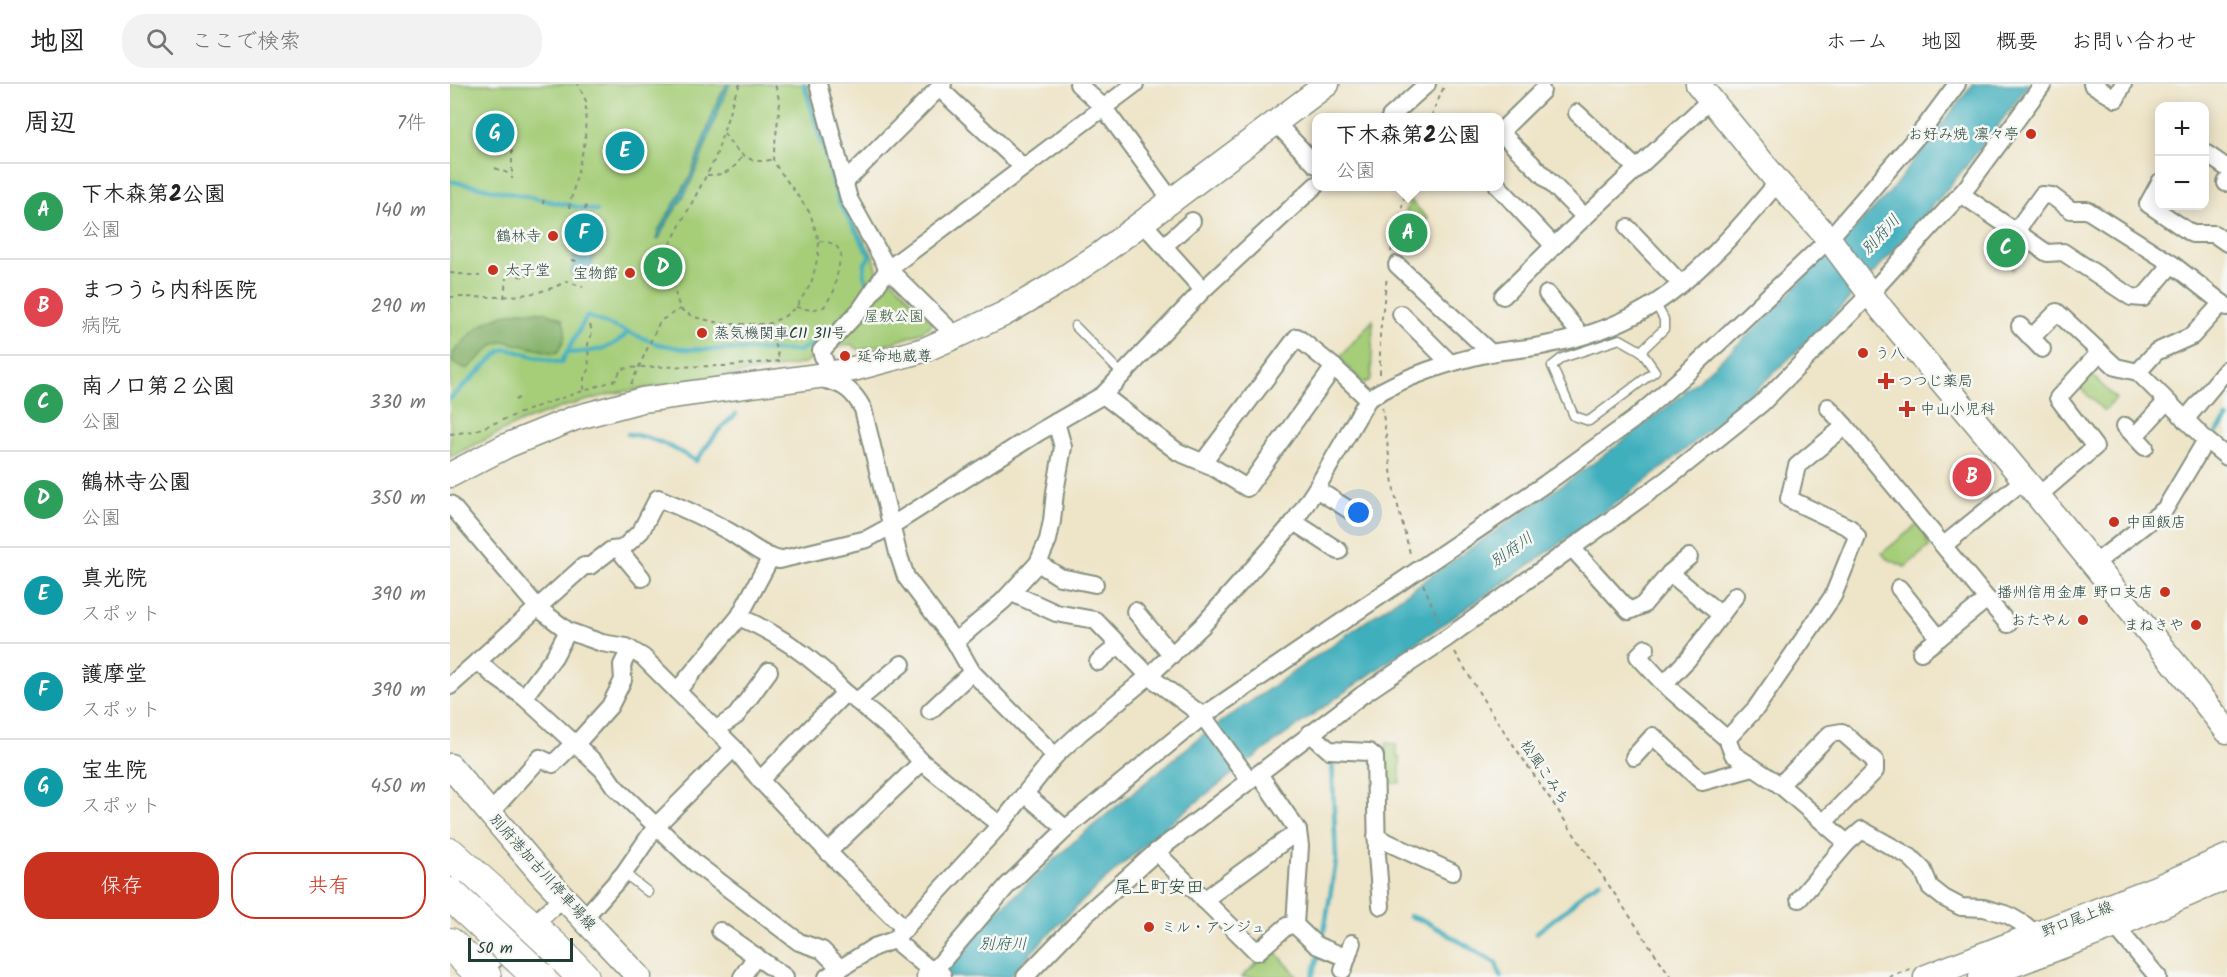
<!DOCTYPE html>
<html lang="ja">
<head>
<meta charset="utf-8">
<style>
	:root { --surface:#fff; --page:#f2f2f2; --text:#222; --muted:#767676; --line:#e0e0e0; --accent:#c8321e }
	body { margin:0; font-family:Kalam,"Klee One",sans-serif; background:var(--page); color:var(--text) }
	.controls { position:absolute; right:18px; top:18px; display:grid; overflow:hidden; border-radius:12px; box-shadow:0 3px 15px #0003 }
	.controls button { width:54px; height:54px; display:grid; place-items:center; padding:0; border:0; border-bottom:2px solid var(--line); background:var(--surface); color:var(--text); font:30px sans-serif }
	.scale { position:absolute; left:18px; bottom:15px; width:105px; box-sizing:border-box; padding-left:6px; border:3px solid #1f3d34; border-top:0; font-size:16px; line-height:21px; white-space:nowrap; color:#1f3d34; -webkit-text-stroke:4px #f6f6f2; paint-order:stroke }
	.you { position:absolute; left:909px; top:429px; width:21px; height:21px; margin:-15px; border:4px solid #fff; border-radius:50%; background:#1a73e8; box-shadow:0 0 0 9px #1a73e833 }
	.badge { display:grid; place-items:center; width:39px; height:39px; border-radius:50%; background:var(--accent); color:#fff; font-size:20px; font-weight:700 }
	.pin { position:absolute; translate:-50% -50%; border:3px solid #fff; box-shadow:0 2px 6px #0006 }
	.popup { position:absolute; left:862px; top:29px; width:192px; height:78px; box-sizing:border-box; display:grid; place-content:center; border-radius:12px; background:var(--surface); filter:drop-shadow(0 2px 4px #0005); font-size:20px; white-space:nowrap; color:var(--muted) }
	.popup b { font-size:22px; color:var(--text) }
	.popup::after { content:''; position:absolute; left:50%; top:100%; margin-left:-12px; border:12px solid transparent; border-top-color:var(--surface) }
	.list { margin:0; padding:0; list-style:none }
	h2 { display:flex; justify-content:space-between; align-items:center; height:78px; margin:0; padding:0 24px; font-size:26px }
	h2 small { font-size:20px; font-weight:400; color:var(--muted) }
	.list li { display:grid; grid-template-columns:39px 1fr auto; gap:18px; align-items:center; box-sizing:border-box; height:96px; padding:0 24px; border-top:2px solid var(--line) }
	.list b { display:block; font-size:22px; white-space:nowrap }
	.list p { margin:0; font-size:20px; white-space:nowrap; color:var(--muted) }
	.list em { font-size:20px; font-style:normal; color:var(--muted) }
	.actions { display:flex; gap:12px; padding:18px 24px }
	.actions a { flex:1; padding:14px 0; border:2px solid var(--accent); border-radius:24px; text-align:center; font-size:21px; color:var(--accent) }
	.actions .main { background:var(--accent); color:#fff }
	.icon { flex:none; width:33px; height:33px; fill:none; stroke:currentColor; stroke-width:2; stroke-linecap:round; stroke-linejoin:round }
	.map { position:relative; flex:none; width:1777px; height:893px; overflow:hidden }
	header { display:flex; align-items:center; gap:36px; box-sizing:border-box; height:84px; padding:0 30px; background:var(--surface); border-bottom:2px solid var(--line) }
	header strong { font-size:28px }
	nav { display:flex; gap:33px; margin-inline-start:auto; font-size:21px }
	.search { width:420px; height:54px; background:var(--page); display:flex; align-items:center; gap:15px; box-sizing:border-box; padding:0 21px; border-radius:24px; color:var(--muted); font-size:22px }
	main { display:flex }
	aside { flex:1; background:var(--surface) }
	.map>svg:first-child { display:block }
	.green { fill:#a6ce79; stroke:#628656; stroke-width:1.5 }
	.forest { fill:#84b169; stroke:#52774e; stroke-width:1.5 }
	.water { fill:#40afbd; stroke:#307678; stroke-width:1.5 }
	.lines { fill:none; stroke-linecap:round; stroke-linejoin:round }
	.stream { stroke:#40afbd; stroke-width:4.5 }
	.lane-casing { stroke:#86907e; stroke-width:11 }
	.street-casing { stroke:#86907e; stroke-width:20 }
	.secondary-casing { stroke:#86907e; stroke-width:27 }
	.highway-casing { stroke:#86907e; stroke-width:34 }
	.path { stroke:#86907e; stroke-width:2; stroke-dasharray:4.5 4.5; stroke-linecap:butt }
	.lane { stroke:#fff; stroke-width:8 }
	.street { stroke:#fff; stroke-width:16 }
	.secondary { stroke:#fff; stroke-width:24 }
	.highway { stroke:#fff; stroke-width:32 }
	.highway-bridge-casing { stroke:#86907e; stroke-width:34; stroke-linecap:butt }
	.highway-bridge { stroke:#fff; stroke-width:32 }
	.poi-dot { fill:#c8321e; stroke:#f6f6f2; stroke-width:2 }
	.labels { text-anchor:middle; stroke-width:5; stroke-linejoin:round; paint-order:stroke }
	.poi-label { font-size:15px; fill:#1f3d34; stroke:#f6f6f2; text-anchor:start }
	.park-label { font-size:15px; fill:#3a5a42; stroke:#f6f6f2 }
	.street-label { font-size:15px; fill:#1f3d34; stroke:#f6f6f2 }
	.water-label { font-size:16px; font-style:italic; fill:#295f5d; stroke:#f6f6f2 }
	.quarter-label { font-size:18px; fill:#1f3d34; stroke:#f6f6f2 }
</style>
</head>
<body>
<header>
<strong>地図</strong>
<div class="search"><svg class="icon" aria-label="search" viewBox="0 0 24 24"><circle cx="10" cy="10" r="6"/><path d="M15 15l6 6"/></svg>ここで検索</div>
<nav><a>ホーム</a><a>地図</a><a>概要</a><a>お問い合わせ</a></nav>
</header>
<main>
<aside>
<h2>周辺<small>7件</small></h2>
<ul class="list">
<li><span class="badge" style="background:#2e9e5b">A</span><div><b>下木森第2公園</b><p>公園</p></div><em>140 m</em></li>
<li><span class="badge" style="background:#e0444e">B</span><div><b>まつうら内科医院</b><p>病院</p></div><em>290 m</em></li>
<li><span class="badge" style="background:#2e9e5b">C</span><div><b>南ノ口第２公園</b><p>公園</p></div><em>330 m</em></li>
<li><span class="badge" style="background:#2e9e5b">D</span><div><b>鶴林寺公園</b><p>公園</p></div><em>350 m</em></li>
<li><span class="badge" style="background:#0f9aa8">E</span><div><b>真光院</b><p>スポット</p></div><em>390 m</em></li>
<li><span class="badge" style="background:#0f9aa8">F</span><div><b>護摩堂</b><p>スポット</p></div><em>390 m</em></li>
<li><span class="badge" style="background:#0f9aa8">G</span><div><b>宝生院</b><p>スポット</p></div><em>450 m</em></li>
</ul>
<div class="actions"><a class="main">保存</a><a>共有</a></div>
</aside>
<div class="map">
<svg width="1777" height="893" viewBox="0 0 1777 893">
	<rect width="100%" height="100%" fill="#f6f6f2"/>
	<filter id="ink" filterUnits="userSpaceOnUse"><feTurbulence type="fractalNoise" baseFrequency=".0167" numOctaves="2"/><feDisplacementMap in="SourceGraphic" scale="12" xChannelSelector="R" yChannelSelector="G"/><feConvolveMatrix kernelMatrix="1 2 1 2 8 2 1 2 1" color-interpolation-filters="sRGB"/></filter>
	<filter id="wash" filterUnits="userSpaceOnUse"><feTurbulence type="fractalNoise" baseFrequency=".008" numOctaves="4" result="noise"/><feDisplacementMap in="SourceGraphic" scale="24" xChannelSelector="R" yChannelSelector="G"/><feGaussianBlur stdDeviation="1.35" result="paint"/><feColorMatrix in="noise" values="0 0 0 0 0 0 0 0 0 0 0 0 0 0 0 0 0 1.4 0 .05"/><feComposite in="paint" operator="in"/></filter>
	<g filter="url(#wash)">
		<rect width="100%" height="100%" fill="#eee4c8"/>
		<g class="green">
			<polygon points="0,0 357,0 392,116 424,173 429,193 363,274 352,280 165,309 116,322 71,338 0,373"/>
			<polygon points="960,116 978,135 949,162 956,128"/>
			<polygon points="1556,146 1569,155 1565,161 1576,168 1563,186 1541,167"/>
			<path d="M439,192L483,239C469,255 429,261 409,266L401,260L390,263L388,257Z"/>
			<polygon points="923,236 921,296 913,299 889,274"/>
			<polygon points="1641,290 1666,315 1654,327 1628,302"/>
			<polygon points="1468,440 1480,454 1476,457 1480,462 1455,483 1436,474 1432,469"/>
			<polygon points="936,659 946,660 947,671 950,676 950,699 932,699 931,669 936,667"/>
			<polygon points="826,868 848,893 792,893 813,873 817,877"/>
		</g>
		<path class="forest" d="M70,227L96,228L112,235C118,249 115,255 108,268L103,269L54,257L45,260L17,285L3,279V269C28,242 33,235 70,227Z"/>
		<g class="water">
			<path d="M277,0H280C263,34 254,74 236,108C228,124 215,137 209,155L206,156L208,147L240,93L267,18Z"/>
			<path d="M1523,0H1579C1474,143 1351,276 1211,385C993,553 743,685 559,893H492L534,839L627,755L754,650L1145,378L1226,316L1316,235L1367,180L1402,148L1440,108Z"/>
			<polygon points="125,167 144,171 140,194 121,190"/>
		</g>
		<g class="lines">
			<g class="stream">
				<polyline points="354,0 389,118 420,172 415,179 414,190 419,203 417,205"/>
				<polyline points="0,97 147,127"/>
				<path d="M117,269C139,268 164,267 178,248"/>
				<polyline points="0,315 51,267 57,265 111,279 137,232 208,260 234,265 348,267 371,256"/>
				<path d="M178,350C205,353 224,364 246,377L269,346L286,330"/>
				<polyline points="1765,351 1777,334"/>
				<polyline points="959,832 975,837 1046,879 1051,893"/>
				<polyline points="1086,849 1117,825 1136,806 1151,797"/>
				<polyline points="872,859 886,777 882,673"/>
				<polyline points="862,893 870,867"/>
			</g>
		</g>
	</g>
	<g filter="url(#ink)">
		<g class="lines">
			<g class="lane-casing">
				<g id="lane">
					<polyline points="625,242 672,290"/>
					<polyline points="1191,267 1170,255 1112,274 1102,282 1124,332 1139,337 1205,287 1191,267 1214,245 1214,235 1205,219"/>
					<polyline points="174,789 198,808"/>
				</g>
			</g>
			<g class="street-casing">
				<g id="street">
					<polyline points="368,0 399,115 438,185 506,252"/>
					<polyline points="628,0 653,23 722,117"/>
					<polyline points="1642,0 1666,15 1673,0"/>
					<polyline points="489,4 573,83"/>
					<polyline points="1127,29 1186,84"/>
					<polyline points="940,33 977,0"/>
					<polyline points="825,38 866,81"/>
					<polyline points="1050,48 1134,132"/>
					<polyline points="1050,48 1092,7"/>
					<polyline points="1754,68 1777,84"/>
					<polyline points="1710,98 1698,120 1742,150 1764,150 1777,159"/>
					<polyline points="394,99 493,0"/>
					<polyline points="1776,99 1777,97"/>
					<polyline points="1048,102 1104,162 1261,15"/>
					<polyline points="1511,110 1597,169 1613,168 1681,213 1693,214 1722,180"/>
					<polyline points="693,139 753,206"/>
					<polyline points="1178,144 1231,200"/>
					<polyline points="1566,147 1592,111 1602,112 1621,126 1637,126 1722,180 1777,223"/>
					<polyline points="714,162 742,137"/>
					<polyline points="947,181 1041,269"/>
					<polyline points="1097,210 1131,251"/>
					<polyline points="1053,212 1104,162"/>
					<polyline points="951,230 1000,279"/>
					<polyline points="1570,242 1592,265"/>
					<polyline points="1581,254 1607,228 1666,283 1688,288 1756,356 1715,425 1644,480"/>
					<polyline points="1688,288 1706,268 1742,252 1772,219"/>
					<polyline points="653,311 728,368 759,381 797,404 884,283 918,315"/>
					<polyline points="1378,323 1395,342"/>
					<polyline points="1735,336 1777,285"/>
					<polyline points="1675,342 1695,363"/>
					<polyline points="1685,352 1716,318"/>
					<polyline points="1756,356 1777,373"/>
					<polyline points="753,378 847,253 884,283"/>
					<polyline points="866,405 909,432"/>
					<polyline points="1588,412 1645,363 1608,314 1650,268"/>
					<polyline points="0,420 88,524 118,547 152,559 176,563 193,573 284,664 310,696 378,768 455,845"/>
					<polyline points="844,438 889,467"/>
					<polyline points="1494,461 1574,396"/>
					<polyline points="1122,464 1179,527 1193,521 1220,489 1239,473"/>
					<polyline points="172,465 173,471 192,494"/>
					<polyline points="588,479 610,493 645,500"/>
					<polyline points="1220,489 1270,530"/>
					<polyline points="562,509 606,529 645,536 699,592 753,632 800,697"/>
					<polyline points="1286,511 1238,575 1214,600 1277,655 1283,670 1330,701 1397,759 1412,746 1460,773 1473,786 1480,803 1494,814 1511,823 1534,824 1558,831 1575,841 1592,856"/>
					<polyline points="1537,515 1558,540"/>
					<polyline points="685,527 722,571"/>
					<path d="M289,533C320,546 347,563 372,585C385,597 391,608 407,617L452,580"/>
					<polyline points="505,558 553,517 588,479 598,456 602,437 605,408 613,363 606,338"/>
					<polyline points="1196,564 1188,572 1214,600"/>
					<polyline points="1471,568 1489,554"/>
					<polyline points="28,577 43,591 74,613 124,659 153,686 164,702 246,780 349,858 372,866 390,884"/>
					<polyline points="648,578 669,561"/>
					<path d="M0,602L134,482H140L161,466L172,465L191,447L208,414C233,424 257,435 280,448C296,458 311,471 329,476L417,455L441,442L589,348L653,311L753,206L866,101"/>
					<polyline points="227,607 289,533 321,473"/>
					<polyline points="74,613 104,573 118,547"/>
					<polyline points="407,617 444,648 472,678 550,741"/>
					<polyline points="480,627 522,588"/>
					<polyline points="265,646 286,632 319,587"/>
					<polyline points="860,649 879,666 919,668 925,673 927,770 931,822"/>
					<polyline points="1277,655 1306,624 1383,512 1407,453 1400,444 1339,415 1347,382 1395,342 1537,515 1489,554 1449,504"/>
					<polyline points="126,660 160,622 173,596 172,581 180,565"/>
					<path d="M605,672L522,588L505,558L456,493L448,469L413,325C404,308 395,300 375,296V278L371,267L410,226L438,185L685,0"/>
					<polyline points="1184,673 1203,652 1252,698 1303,684"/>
					<polyline points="809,690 848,747 850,762 845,841"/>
					<polyline points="310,696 394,610"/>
					<polyline points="1330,701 1380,650 1392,648 1425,677 1425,687 1374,738"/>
					<polyline points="575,710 616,745"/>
					<polyline points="40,729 90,674 103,680 124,659"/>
					<polyline points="926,753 1002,788"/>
					<polyline points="378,768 472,678"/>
					<polyline points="706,768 807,868 837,842 845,841 866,861 897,874"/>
					<polyline points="1349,815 1397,759"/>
					<polyline points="754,816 848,747"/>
					<polyline points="134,834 174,789 207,741 284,664"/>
					<polyline points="1665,842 1708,893"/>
					<polyline points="270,847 335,893"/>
					<polyline points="444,856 483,888 558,801 620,741 753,632 1095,400 1183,336 1238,288 1379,155 1475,43 1507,0"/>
					<polyline points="893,886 902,859"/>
					<polyline points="25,893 114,813"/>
					<polyline points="292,893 306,872"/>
					<path d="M377,893L424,863L444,856L550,741L605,672L631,648L699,592L752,542L844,438L866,405L918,315C952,293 1002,277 1041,269C1061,265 1081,265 1100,260C1131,254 1166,242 1194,226C1243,199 1292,141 1328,98"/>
					<polyline points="575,893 633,833 706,768 912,611 997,554 1216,396 1311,320 1420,210 1517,103 1593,0"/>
				</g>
			</g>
			<g class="secondary-casing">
				<g id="secondary">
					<polyline points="1248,0 1328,98 1379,155 1433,227 1588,412 1729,585 1777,647"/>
					<polyline points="0,391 56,362 125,334 192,316 375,291 407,284 474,266 506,252 554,230 602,202 649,171 877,0"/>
					<polyline points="0,682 94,793 189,893"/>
					<polyline points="479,893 483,888 489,893"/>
					<polyline points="1476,893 1706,804 1777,773"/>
					<polyline points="1531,893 1665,842 1777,793"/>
				</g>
			</g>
			<g class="highway-casing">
				<g id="highway">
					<polyline points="0,770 106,865 133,893"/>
					<polyline points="0,860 35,893"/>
				</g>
			</g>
			<g class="path">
				<polyline points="290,0 284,13 265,75 217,166 218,185 230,225 244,233 275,240 318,240 335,232 346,223 361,200 368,172 369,157 360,129 327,83 323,75 330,19 325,0"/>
				<polyline points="981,33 995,0"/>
				<path d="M274,49C285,67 300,83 323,75"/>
				<polyline points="62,66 62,95"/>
				<polyline points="45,84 62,91"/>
				<path d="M257,91C273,92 285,86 292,72"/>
				<polyline points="93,120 94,113"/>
				<polyline points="119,124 135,57 136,17 128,0"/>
				<polyline points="135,126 136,121"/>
				<polyline points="941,168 957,102"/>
				<polyline points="122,176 131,178"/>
				<polygon points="70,185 77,186 77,193 69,192"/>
				<polyline points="0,189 30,192"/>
				<path d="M0,213C33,213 87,216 116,197L133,203"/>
				<polyline points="54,214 56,194"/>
				<path d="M346,223L361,226L374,223L384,207L391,171C388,159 379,158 369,157"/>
				<polyline points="930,290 930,250 937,192"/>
				<polyline points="181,300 210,237 230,225"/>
				<polyline points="134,306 134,294 139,286 138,260 142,249 140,240"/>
				<polyline points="65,316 69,314"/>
				<polyline points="932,323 944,407 961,473"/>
				<polyline points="0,350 24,347 91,321 166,296 171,285 190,283 276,282 330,277 318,240"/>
				<polyline points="973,500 990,539"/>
				<polyline points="1005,568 1037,622 1221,893"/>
				<polyline points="1439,893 1460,885"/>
			</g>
			<use href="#lane" class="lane"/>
			<use href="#street" class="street"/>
			<use href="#secondary" class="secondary"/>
			<use href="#highway" class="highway"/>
			<g class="highway-bridge-casing">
				<polyline id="highway-bridge" points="0,810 89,893"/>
			</g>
			<use href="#highway-bridge" class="highway-bridge"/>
		</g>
	</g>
	<g class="poi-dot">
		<circle cx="1581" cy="50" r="6"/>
		<circle cx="103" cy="152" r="6"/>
		<circle cx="43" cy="186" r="6"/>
		<circle cx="180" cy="189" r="6"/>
		<circle cx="252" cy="249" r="6"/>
		<circle cx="1413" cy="269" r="6"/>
		<circle cx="395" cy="272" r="6"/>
		<path d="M1433 288h6v6h6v6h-6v6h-6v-6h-6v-6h6z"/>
		<path d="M1454 316h6v6h6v6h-6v6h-6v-6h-6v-6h6z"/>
		<circle cx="1664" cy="438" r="6"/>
		<circle cx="1715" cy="508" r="6"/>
		<circle cx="1633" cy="536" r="6"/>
		<circle cx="1746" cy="541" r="6"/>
		<circle cx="699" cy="843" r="6"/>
	</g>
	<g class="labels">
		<g class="poi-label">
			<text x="1569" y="55" text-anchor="end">お好み焼 凛々亭</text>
			<text x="91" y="157" text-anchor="end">鶴林寺</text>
			<text x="55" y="191">太子堂</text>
			<text x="168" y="194" text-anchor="end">宝物館</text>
			<text x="264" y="254">蒸気機関車C11 311号</text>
			<text x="1425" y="274">う八</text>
			<text x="407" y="277">延命地蔵尊</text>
			<text x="1448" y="302">つつじ薬局</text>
			<text x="1470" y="330">中山小児科</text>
			<text x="1676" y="443">中国飯店</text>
			<text x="1703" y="513" text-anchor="end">播州信用金庫 野口支店</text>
			<text x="1621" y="541" text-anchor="end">おたやん</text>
			<text x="1734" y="546" text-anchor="end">まねきや</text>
			<text x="711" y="848">ミル・アンジュ</text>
		</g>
		<g class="park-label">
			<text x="444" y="237">屋敷公園</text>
		</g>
		<g class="street-label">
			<text transform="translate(1095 688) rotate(56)" y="5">松風こみち</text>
			<text transform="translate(93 788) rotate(48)" y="5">別府港加古川停車場線</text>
			<text transform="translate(1627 835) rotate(-21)" y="5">野口尾上線</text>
		</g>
		<g class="water-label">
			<text transform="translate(1430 150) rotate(-47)" y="6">別府川</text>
			<text transform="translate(1061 465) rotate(-35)" y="6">別府川</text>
			<text x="553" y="865">別府川</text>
		</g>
		<g class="quarter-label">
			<text x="709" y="809">尾上町安田</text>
		</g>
	</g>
</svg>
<div class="controls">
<button>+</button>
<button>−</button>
</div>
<div class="scale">50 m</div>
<div class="you"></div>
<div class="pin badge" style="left:958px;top:149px;background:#2e9e5b">A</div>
<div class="popup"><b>下木森第2公園</b>公園</div>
<div class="pin badge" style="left:1522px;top:393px;background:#e0444e">B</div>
<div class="pin badge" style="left:1556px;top:164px;background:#2e9e5b">C</div>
<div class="pin badge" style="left:213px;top:183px;background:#2e9e5b">D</div>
<div class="pin badge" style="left:175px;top:67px;background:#0f9aa8">E</div>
<div class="pin badge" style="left:134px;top:149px;background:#0f9aa8">F</div>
<div class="pin badge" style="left:45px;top:49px;background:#0f9aa8">G</div>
</div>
</main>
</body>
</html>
